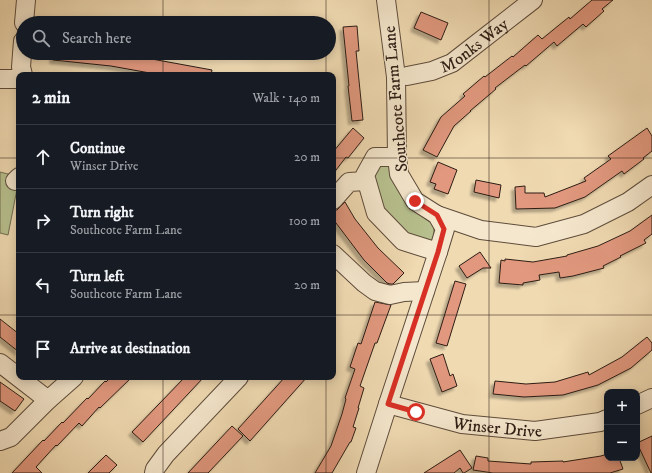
<!DOCTYPE html>
<html lang="en">
<head>
<meta charset="utf-8">
<style>
	:root { --surface:#171b24; --page:#20242c; --text:#f1f3f6; --muted:#9ea1a6; --line:#363941 }
	body { margin:0; font-family:"IM FELL DW Pica",serif; background:var(--page); color:var(--text) }
	.controls { position:absolute; right:12px; bottom:12px; display:grid; overflow:hidden; border-radius:8px; box-shadow:0 2px 10px #0003 }
	.controls button { width:36px; height:36px; display:grid; place-items:center; padding:0; border:0; border-bottom:1px solid var(--line); background:var(--surface); color:var(--text); font:20px sans-serif }
	.stop { position:absolute; width:12px; height:12px; margin:-9px; border:3px solid #d93025; border-radius:50%; background:#fff }
	.stop.end { background:#d93025; border-color:#fff; box-shadow:0 1px 4px #0008 }
	.list { margin:0; padding:0; list-style:none }
	h2 { display:flex; justify-content:space-between; align-items:center; height:52px; margin:0; padding:0 16px; font-size:17px }
	h2 small { font-size:13px; font-weight:400; color:var(--muted) }
	.list li { display:grid; grid-template-columns:26px 1fr auto; gap:12px; align-items:center; box-sizing:border-box; height:64px; padding:0 16px; border-top:1px solid var(--line) }
	.list b { display:block; font-size:15px; white-space:nowrap }
	.list p { margin:0; font-size:13px; white-space:nowrap; color:var(--muted) }
	.list em { font-size:13px; font-style:normal; color:var(--muted) }
	.icon { flex:none; width:22px; height:22px; fill:none; stroke:currentColor; stroke-width:2; stroke-linecap:round; stroke-linejoin:round }
	.map { position:relative; flex:none; width:652px; height:473px; overflow:hidden }
	.search { position:absolute; background:var(--surface); box-shadow:0 2px 10px #0003; left:16px; top:16px; width:320px; height:44px; display:flex; align-items:center; gap:10px; box-sizing:border-box; padding:0 14px; border-radius:22px; color:var(--muted); font-size:15px }
	.panel { position:absolute; background:var(--surface); box-shadow:0 2px 10px #0003; left:16px; top:72px; width:320px; height:308px; border-radius:8px }
	.map>svg:first-child { display:block }
	.green { fill:#b7c08e; stroke:#726e52 }
	.building { fill:#e1987e; stroke:#2d1d15; filter:url(#shadow) }
	.lines { fill:none; stroke-linecap:round; stroke-linejoin:round }
	.minor-casing { stroke:#5e4c3c; stroke-width:20 }
	.minor { stroke:#f5e7cd; stroke-width:18 }
	.route { stroke:#d93025; stroke-width:5 }
	.grid { fill:none; stroke:#2d1d15; stroke-width:1; stroke-opacity:0.55 }
	.labels { text-anchor:middle; stroke-width:3; stroke-linejoin:round; paint-order:stroke }
	.street-label { font-size:17px; fill:#2d1d15; stroke:#f5e7cd }
</style>
</head>
<body>
<div class="map">
<svg width="652" height="473" viewBox="0 0 652 473">
	<defs>
		<filter id="shadow"><feDropShadow dx="-3.5" dy="3.5" stdDeviation="1" flood-color="#0004"/></filter>
	</defs>
	<rect width="100%" height="100%" fill="#f0dab2"/>
	<filter id="stains"><feTurbulence type="fractalNoise" baseFrequency=".005" numOctaves="4"/><feColorMatrix values="0 0 0 0 .2 0 0 0 0 .09 0 0 0 0 .02 0 0 0 .5 -.17"/></filter>
	<radialGradient id="worn" r=".72"><stop offset=".6" stop-color="#630" stop-opacity="0"/><stop offset="1" stop-color="#630" stop-opacity=".3"/></radialGradient>
	<g class="green">
		<polygon points="378,161 388,163 401,194 416,212 434,225 434,240 424,243 397,228 381,209 371,172"/>
		<polygon points="0,172 12,175 18,184 8,235 0,233"/>
	</g>
	<g class="building">
		<polygon points="592,0 613,0 602,9 604,11 586,27 583,24 557,46 554,42 526,66 525,65 495,88 496,89 470,111 471,111 454,126 437,157 423,150 441,117 465,96 463,94 484,76 485,77 512,56 513,57 538,35 542,39 569,17 570,19"/>
		<polygon points="421,12 448,23 441,40 414,28"/>
		<polygon points="357,26 359,51 356,51 363,120 352,121 348,86 349,86 343,27"/>
		<polygon points="54,53 119,53 212,70 211,75 161,75 111,66 53,60"/>
		<polygon points="353,128 364,138 348,158 346,157 333,174 333,152"/>
		<polygon points="647,128 652,136 652,151 643,158 644,159 624,174 622,171 585,197 555,208 516,209 515,187 525,186 525,193 544,193 545,197 586,181 584,178 611,159 608,156"/>
		<polygon points="438,162 457,170 448,194 434,189 436,184 430,182"/>
		<polygon points="476,180 501,185 499,198 474,192"/>
		<polygon points="345,202 355,219 378,248 404,273 393,284 390,284 387,283 364,260 333,219 333,210 337,210"/>
		<polygon points="652,215 652,234 644,240 646,243 620,256 621,257 603,266 604,268 573,276 560,278 559,272 539,275 540,280 523,283 523,285 499,283 501,260 505,261 505,259 533,262 567,256 567,255 598,246 630,231"/>
		<polygon points="480,252 491,268 483,268 467,278 459,266"/>
		<polygon points="455,281 466,284 447,346 436,343"/>
		<polygon points="375,302 391,305 377,343 375,343 360,386 364,388 358,408 359,408 353,427 356,428 351,442 350,442 332,473 315,473 331,446 342,414 346,399 345,398 355,369 350,367 358,343 361,344"/>
		<polygon points="0,319 19,334 19,352 0,337"/>
		<polygon points="647,337 652,343 652,350 631,368 598,385 563,395 524,397 493,394 495,381 526,384 555,382 588,372 589,375 622,357"/>
		<polygon points="443,354 450,376 453,374 457,386 442,392 430,359"/>
		<polygon points="111,377 132,377 100,408 99,407 82,426 79,423 57,446 56,445 36,467 42,473 12,473 43,440 44,441 62,422 63,423 87,398 88,399 105,381 106,382"/>
		<polygon points="185,377 204,377 143,442 132,432"/>
		<polygon points="285,377 307,377 250,441 238,429"/>
		<polygon points="0,382 24,399 15,411 0,401"/>
		<polygon points="232,426 243,436 208,473 188,473"/>
		<polygon points="652,436 652,473 651,473 637,443"/>
		<polygon points="460,450 472,468 464,473 463,473 460,468 454,473 424,473"/>
		<polygon points="607,454 607,458 619,458 623,469 610,473 493,473 473,470 476,456 488,458 488,461 531,464 531,462 563,461 563,462 601,456"/>
		<polygon points="106,455 117,465 109,473 88,473"/>
	</g>
	<g class="lines">
		<g class="minor-casing">
			<g id="minor">
				<polyline points="24,23 26,0"/>
				<polyline points="23,41 21,67 23,75"/>
				<path id="s1" d="M407,76L432,71L452,63L533,0"/>
				<polyline points="0,79 19,79"/>
				<polyline points="397,157 375,157 365,175 376,213 403,241 438,252"/>
				<polyline points="15,181 19,177"/>
				<polyline points="333,200 349,182 366,181"/>
				<polyline points="437,215 481,230 536,237 584,224 628,202 652,185"/>
				<polyline points="333,254 364,283 375,291 390,295 404,292 425,291"/>
				<polyline points="0,363 48,400"/>
				<path id="s2" d="M388,404L462,424L535,431L600,422L607,419"/>
				<polyline points="637,405 652,398"/>
				<polyline points="0,441 11,437 48,400 74,377"/>
				<polyline points="154,473 155,469 166,454 239,377"/>
				<polyline points="366,473 388,404 438,252 445,229 437,215 415,201 399,174 397,157 396,77 386,0"/>
			</g>
		</g>
		<use href="#minor" class="minor"/>
	</g>
	<g class="lines">
		<polyline class="route" points="415,201 437,215 444,229 438,252 388,404 416,412"/>
	</g>
	<path class="grid" d="M163,0V23M326,0V23M489,0V473M163,53V75M326,53V75M0,158H19M333,158H652M0,315H19M333,315H652M163,377V473M326,377V473"/>
	<g class="labels">
		<g class="street-label">
			<text dy="6" stroke="none"><textPath href="#s1" startOffset="75">Monks Way</textPath></text>
			<text transform="translate(395 99) rotate(-95)" y="6">Southcote Farm Lane</text>
			<text dy="6" stroke="none"><textPath href="#s2" startOffset="112">Winser Drive</textPath></text>
		</g>
	</g>
	<rect width="100%" height="100%" filter="url(#stains)"/>
	<rect width="100%" height="100%" fill="url(#worn)"/>
</svg>
<div class="controls">
<button>+</button>
<button>−</button>
</div>
<div class="stop" style="left:416px;top:412px"></div>
<div class="stop end" style="left:415px;top:201px"></div>
<div class="search"><svg class="icon" aria-label="search" viewBox="0 0 24 24"><circle cx="10" cy="10" r="6"/><path d="M15 15l6 6"/></svg>Search here</div>
<section class="panel">
<h2>2 min<small>Walk · 140 m</small></h2>
<ul class="list">
<li><svg class="icon" aria-label="ahead" viewBox="0 0 24 24"><path d="M12 20V5M6 11l6-6 6 6"/></svg><div><b>Continue</b><p>Winser Drive</p></div><em>20 m</em></li>
<li><svg class="icon" aria-label="right" viewBox="0 0 24 24"><path d="M7 20v-9h11M14 6l5 5-5 5"/></svg><div><b>Turn right</b><p>Southcote Farm Lane</p></div><em>100 m</em></li>
<li><svg class="icon" aria-label="left" viewBox="0 0 24 24"><path d="M17 20v-9H6M10 6l-5 5 5 5"/></svg><div><b>Turn left</b><p>Southcote Farm Lane</p></div><em>20 m</em></li>
<li><svg class="icon" aria-label="arrive" viewBox="0 0 24 24"><path d="M6 21V4h12l-3 4 3 4H6"/></svg><div><b>Arrive at destination</b></div></li>
</ul>
</section>
</div>
</body>
</html>
